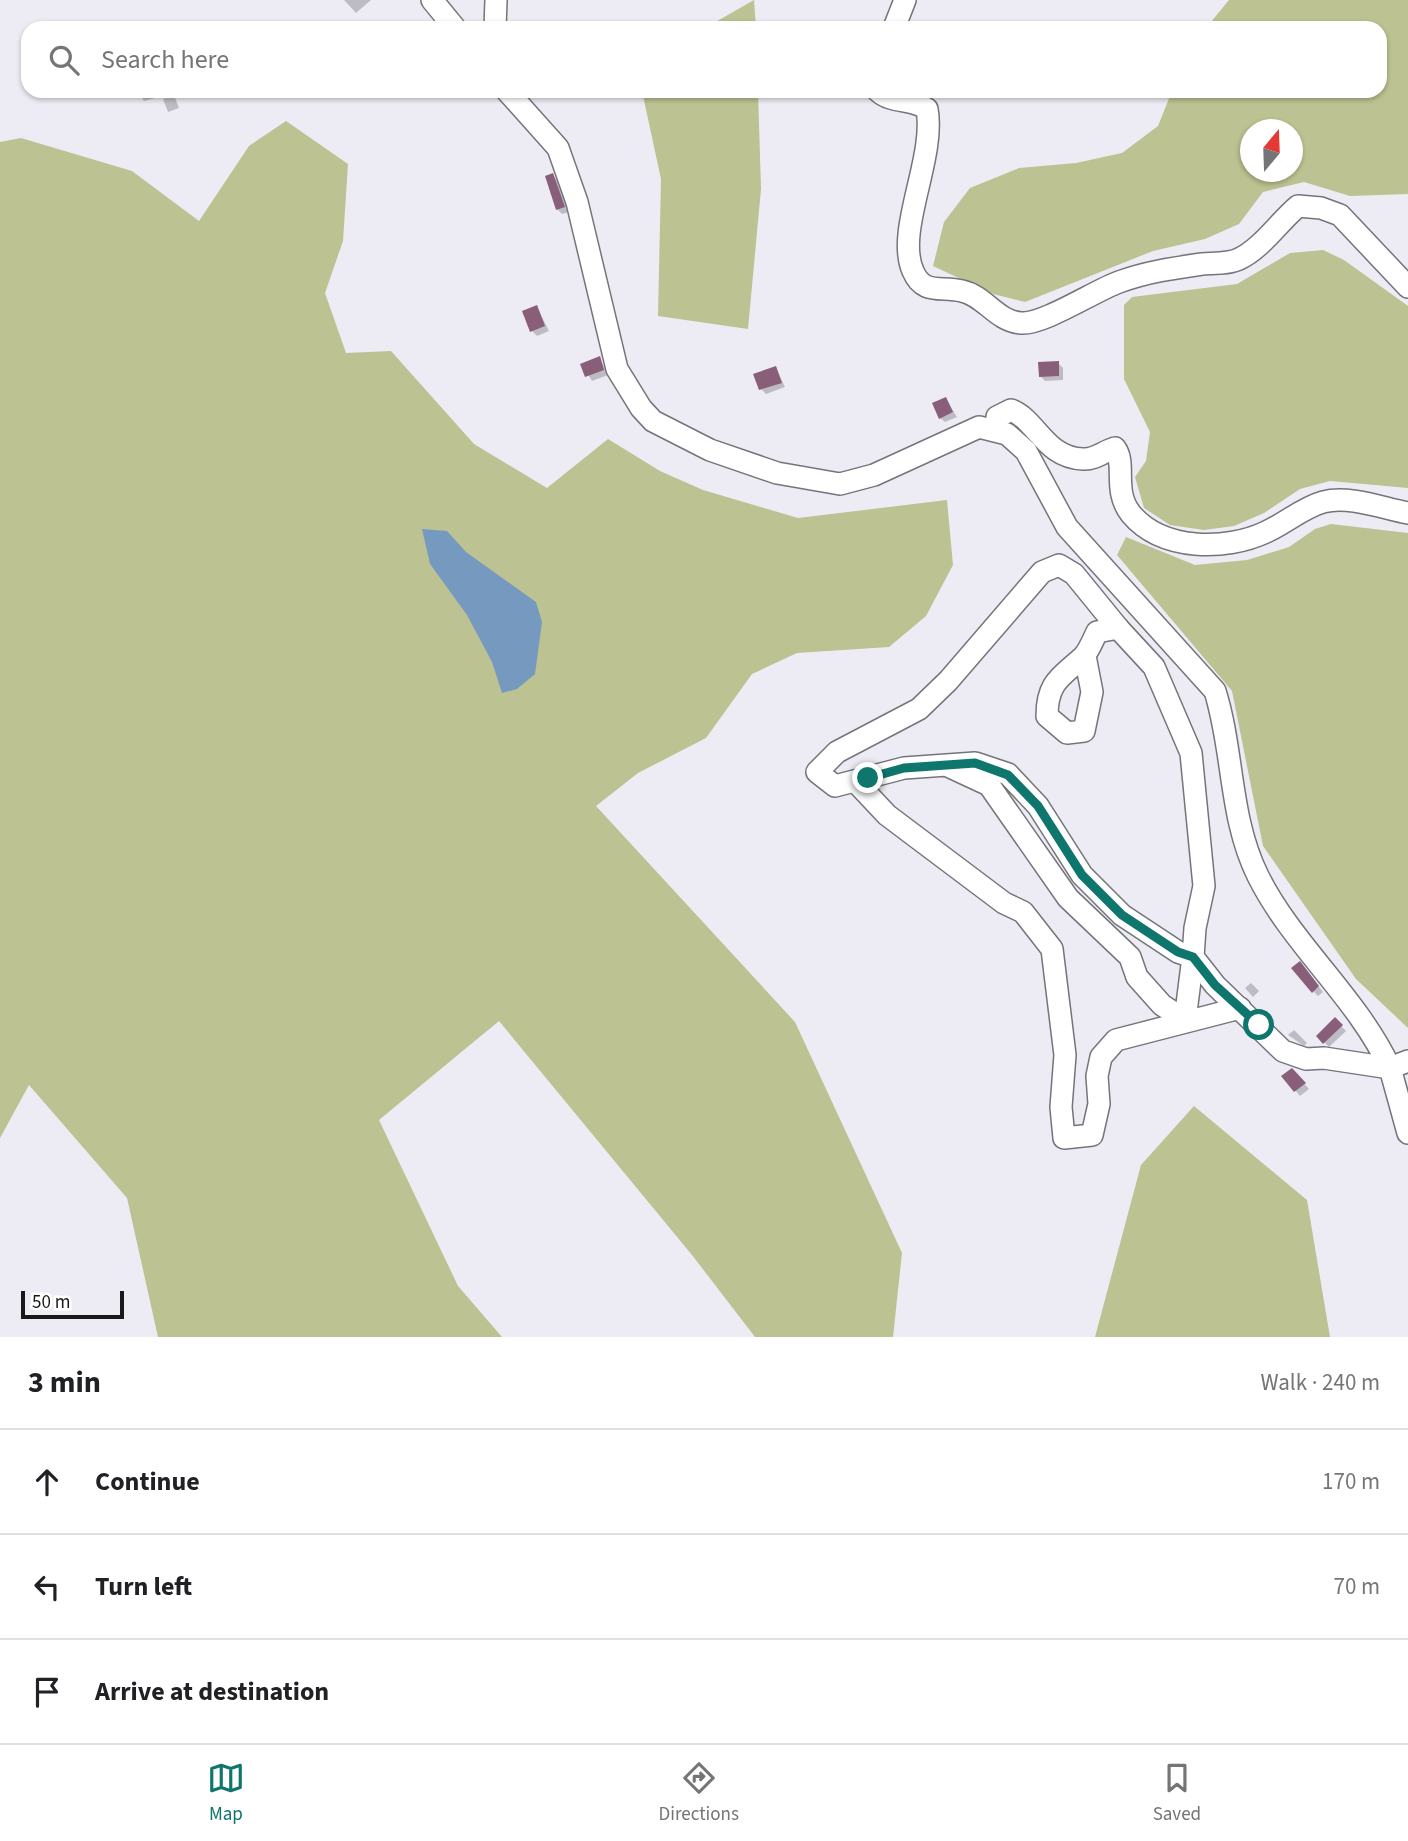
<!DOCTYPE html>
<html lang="en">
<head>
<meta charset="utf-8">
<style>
	:root { --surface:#fff; --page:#f6f6f6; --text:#202124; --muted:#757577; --line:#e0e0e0; --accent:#0f766e }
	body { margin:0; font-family:"Source Sans 3",sans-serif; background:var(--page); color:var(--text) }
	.compass { position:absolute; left:1240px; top:119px; width:63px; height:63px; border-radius:50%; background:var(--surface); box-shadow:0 2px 5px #0004; rotate:19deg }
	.scale { position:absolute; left:21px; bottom:18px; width:103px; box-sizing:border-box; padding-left:7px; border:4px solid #19191c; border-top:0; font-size:19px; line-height:24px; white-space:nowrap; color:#19191c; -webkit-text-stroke:5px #fff; paint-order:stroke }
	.stop { position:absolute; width:21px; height:21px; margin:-16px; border:5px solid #0f766e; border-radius:50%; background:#fff }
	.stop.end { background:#0f766e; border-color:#fff; box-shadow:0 2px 7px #0008 }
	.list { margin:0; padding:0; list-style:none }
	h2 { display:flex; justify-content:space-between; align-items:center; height:91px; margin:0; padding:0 28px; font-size:30px }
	h2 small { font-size:23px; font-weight:400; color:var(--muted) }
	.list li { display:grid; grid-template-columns:46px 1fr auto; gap:21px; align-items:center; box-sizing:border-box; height:105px; padding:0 28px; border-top:2px solid var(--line) }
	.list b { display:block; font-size:26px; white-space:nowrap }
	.list em { font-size:23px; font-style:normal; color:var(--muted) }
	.icon { flex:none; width:38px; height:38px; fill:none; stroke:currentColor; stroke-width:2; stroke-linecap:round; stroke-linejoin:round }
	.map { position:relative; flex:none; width:1408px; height:1337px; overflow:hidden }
	.search { position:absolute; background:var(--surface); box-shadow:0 2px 5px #0004; left:21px; right:21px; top:21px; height:77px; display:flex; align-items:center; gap:18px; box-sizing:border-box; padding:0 24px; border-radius:21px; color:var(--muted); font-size:26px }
	.sheet { height:406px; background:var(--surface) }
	nav { display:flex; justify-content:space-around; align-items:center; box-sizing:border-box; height:98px; border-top:2px solid var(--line); background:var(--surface); font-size:19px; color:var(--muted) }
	nav a { display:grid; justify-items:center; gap:4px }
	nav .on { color:var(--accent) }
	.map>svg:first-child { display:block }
	.green { fill:#bcc291; fill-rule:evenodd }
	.water { fill:#769abf }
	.shadow { fill:#0003 }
	.building { fill:#895e78 }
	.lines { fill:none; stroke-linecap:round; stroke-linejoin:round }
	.minor-casing { stroke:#74747b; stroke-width:24 }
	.minor { stroke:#fff; stroke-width:21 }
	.route { stroke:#0f766e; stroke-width:9 }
</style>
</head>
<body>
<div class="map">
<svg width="1408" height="1337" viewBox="0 0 1408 1337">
	<rect width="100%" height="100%" fill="#edecf5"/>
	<g class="green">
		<polygon points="754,0 756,28 705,28"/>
		<path d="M1229,0H1408V194L1350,196L1304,182L1263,192L1239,224L1205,239L1153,251L1025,302L993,294L933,266L944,222L970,188L1019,168L1076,163L1122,153L1158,126L1172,91H1380V28H1206ZM1250,130H1292V172H1250Z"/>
		<polygon points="642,91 758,91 761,189 748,329 658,316 661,179"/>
		<polygon points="286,121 348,164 343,241 325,293 346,353 391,351 474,444 547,488 608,439 660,471 703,490 798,518 947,500 953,565 926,616 889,647 797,653 752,674 706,738 638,773 596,806 795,1022 902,1253 893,1337 755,1337 692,1255 499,1021 379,1120 458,1286 502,1337 158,1337 127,1198 29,1085 0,1138 0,142 21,138 132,171 199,221 249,146"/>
		<polygon points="1323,250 1344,260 1408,306 1408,488 1330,481 1300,489 1264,513 1234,526 1204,530 1170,525 1144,508 1135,477 1146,461 1150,432 1124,379 1124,305 1132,297 1237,284 1290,253"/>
		<polygon points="1331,524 1408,533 1408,1028 1356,979 1263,846 1232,691 1117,555 1126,537 1195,565 1247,560 1289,547 1315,529"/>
		<polygon points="1194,1106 1307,1200 1330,1337 1095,1337 1141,1165"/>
	</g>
	<polygon class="water" points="422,529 447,531 466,552 536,602 542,622 535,674 517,689 502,693 492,662 467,615 430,564"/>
	<g class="shadow">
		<polygon points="344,0 371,0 356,13"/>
		<polygon points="138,91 152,91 155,98 144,101"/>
		<polygon points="174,95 179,108 168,112 163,99"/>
		<polygon points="552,175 557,180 569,212 562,214 557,209"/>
		<polygon points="537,307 549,331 537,336 532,331"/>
		<polygon points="600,358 608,375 592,381 582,365"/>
		<polygon points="1058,363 1063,368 1063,380 1045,381 1040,376"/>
		<polygon points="776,368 785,387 766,394 761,389"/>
		<polygon points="946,399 957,417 945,422 940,418"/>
		<polygon points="1304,968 1323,992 1318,996 1313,991"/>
		<polygon points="1251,983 1259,991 1253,997 1245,988"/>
		<polygon points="1335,1020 1346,1031 1329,1047 1318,1036"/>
		<polygon points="1294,1030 1307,1043 1304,1046 1288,1035"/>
		<polygon points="1292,1070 1309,1089 1300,1096 1284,1077"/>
	</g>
	<g class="building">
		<polygon points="553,173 565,207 556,210 545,176"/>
		<polygon points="537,305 545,326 530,332 522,311"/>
		<polygon points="600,356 604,370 585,377 580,364"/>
		<polygon points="1059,361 1059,376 1039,377 1038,362"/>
		<polygon points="776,366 782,383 759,390 753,374"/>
		<polygon points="946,397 953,412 939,419 932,403"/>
		<polygon points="1300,961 1319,986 1312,993 1291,968"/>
		<polygon points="1335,1017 1343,1025 1323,1044 1316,1036"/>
		<polygon points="1292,1068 1306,1083 1294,1092 1281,1076"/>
	</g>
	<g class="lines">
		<g class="minor-casing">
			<g id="minor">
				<polyline points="432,0 455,28"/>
				<polyline points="495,28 496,0"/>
				<polyline points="894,28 905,0"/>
				<path d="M507,91L558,148L577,202L617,369L641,408L653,421L710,450L777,473L840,484L874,475L979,427L1007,434L1026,451L1067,527L1215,691C1234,752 1229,818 1258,876C1293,946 1357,997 1390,1068L1324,1058L1306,1059L1283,1051L1215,985L1193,957L1195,928L1204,886L1191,753L1154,667L1118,628L1097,632C1093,640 1089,651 1083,657C1061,677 1047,682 1047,716L1067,733L1084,731L1092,692L1085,656"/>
				<path d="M878,91C892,104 912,98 927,109C936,158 895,231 913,271C923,295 940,286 962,291C985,296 996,321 1021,323C1043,325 1096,290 1119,282C1146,272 1174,268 1202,264C1213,263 1229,264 1239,259C1261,249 1279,222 1298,206L1321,208L1340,215L1408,287"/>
				<path d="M996,430L997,417L1011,410C1036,419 1045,458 1083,459C1095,460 1104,451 1115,448C1127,464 1112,490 1131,514C1162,551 1226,551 1266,532C1286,523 1302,508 1323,502C1349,495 1382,508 1408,513"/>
				<polyline points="946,765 989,785 1068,898 1130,957 1137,977 1162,1005 1185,1020 1193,957 1178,952 1122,915 1082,875 1038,806 1008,774 975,763 904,768 835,786 817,772 837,752 919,709 948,681 1042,572 1059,565 1074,574 1118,628"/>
				<polyline points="856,782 887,815 1004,903 1023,912 1052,949 1065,1055 1061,1107 1064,1138 1092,1135 1099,1104 1097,1076 1101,1057 1116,1040 1240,1008"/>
				<polyline points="1408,1061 1390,1068 1408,1133"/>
			</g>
		</g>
		<use href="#minor" class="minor"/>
	</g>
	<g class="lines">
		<polyline class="route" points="868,778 904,768 975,763 1008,775 1038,806 1082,875 1122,915 1178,952 1193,957 1215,985 1259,1025"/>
	</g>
</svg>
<svg class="compass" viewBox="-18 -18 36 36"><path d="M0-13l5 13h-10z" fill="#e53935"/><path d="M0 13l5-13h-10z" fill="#757577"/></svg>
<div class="scale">50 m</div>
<div class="stop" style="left:1259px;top:1025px"></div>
<div class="stop end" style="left:868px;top:778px"></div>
<div class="search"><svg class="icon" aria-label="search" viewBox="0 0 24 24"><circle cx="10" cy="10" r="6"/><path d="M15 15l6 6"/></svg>Search here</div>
</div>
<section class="sheet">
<h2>3 min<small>Walk · 240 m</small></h2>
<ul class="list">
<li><svg class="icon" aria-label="ahead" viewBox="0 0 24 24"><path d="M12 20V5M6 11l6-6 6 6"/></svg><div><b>Continue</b></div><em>170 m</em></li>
<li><svg class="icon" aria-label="left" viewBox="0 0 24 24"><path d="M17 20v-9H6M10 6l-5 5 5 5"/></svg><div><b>Turn left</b></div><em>70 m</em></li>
<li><svg class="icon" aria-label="arrive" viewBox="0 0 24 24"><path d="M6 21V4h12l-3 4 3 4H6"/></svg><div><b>Arrive at destination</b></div></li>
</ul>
</section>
<nav>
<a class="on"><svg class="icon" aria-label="map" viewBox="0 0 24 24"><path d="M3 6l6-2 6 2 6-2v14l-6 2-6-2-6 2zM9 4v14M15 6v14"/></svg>Map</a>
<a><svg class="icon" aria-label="directions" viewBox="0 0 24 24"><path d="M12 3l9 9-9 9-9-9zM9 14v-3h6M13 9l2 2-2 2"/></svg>Directions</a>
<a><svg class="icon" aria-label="saved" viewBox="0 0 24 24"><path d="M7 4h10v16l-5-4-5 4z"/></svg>Saved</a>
</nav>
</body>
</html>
